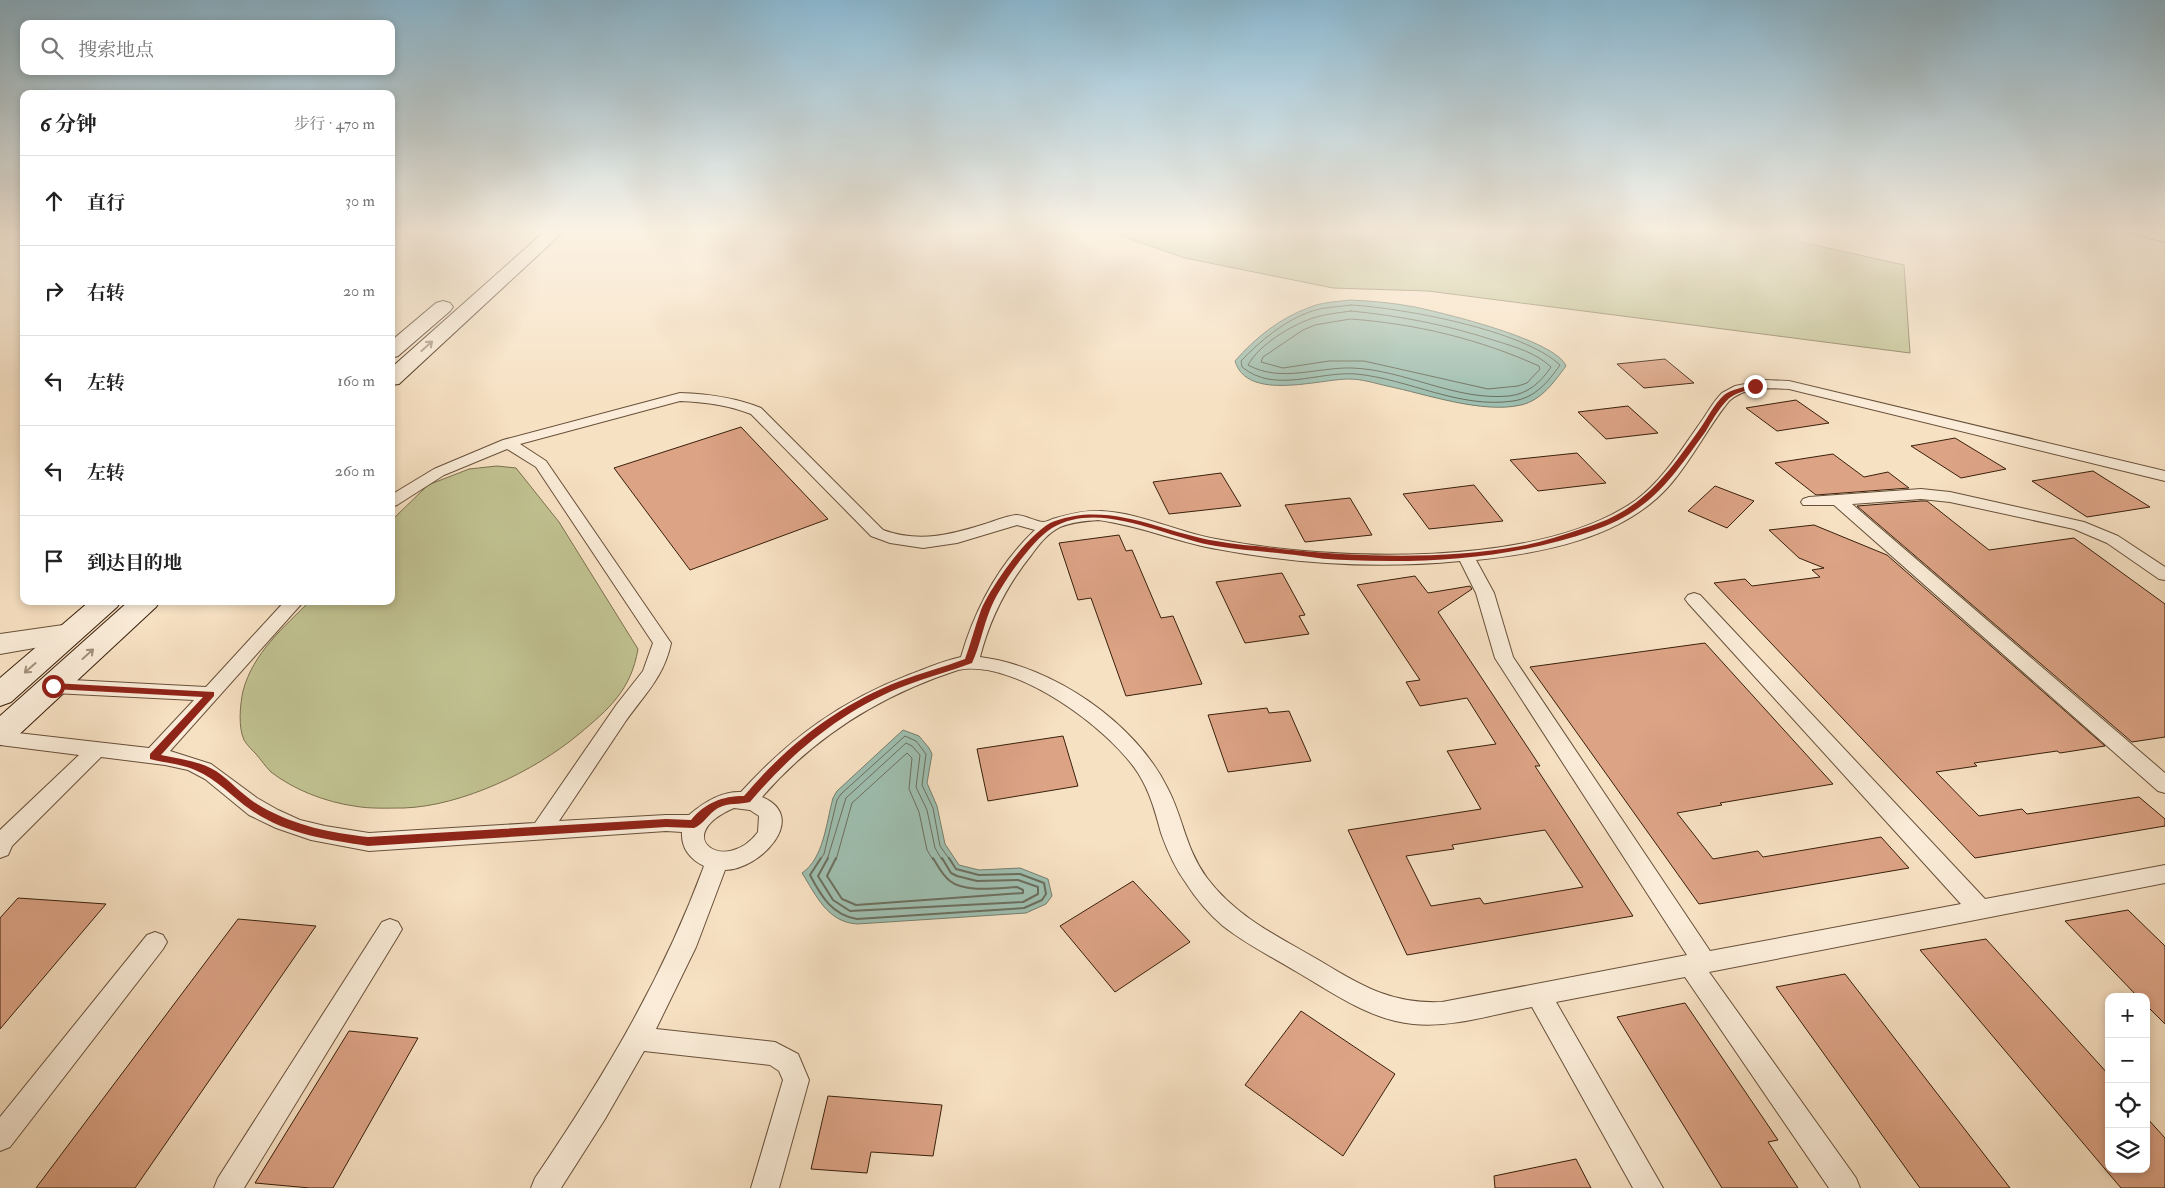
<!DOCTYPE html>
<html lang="zh">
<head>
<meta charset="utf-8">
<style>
	:root { --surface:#fff; --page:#f2f2f2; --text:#222; --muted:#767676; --line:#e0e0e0 }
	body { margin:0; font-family:"IM FELL Double Pica","Noto Serif SC",serif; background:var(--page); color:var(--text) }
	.controls { position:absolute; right:15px; bottom:15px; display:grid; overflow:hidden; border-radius:10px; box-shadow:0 2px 8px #0003 }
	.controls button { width:45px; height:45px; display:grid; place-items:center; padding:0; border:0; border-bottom:1px solid var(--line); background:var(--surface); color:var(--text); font:25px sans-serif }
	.stop { position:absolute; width:15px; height:15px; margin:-11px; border:4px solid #8f2418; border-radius:50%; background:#fff }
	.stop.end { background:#8f2418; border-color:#fff; box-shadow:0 1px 5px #0008 }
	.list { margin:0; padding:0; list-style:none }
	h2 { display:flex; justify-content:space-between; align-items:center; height:65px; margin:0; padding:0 20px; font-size:21px }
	h2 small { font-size:16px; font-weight:400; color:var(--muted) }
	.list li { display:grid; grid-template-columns:32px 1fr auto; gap:15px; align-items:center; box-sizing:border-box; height:90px; padding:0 20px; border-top:1px solid var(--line) }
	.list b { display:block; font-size:19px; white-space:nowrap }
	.list em { font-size:16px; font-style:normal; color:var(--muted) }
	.icon { flex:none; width:28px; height:28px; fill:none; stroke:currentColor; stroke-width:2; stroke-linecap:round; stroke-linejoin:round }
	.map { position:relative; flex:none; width:2165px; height:1188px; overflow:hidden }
	.search { position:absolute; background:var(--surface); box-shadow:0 2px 8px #0003; left:20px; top:20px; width:375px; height:55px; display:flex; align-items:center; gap:12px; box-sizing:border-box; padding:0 18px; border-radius:10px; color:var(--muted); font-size:19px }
	.panel { position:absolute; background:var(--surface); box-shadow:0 2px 8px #0003; left:20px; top:90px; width:375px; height:515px; border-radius:10px }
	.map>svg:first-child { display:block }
	.green { fill:#c1c291; stroke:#7d704e }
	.water { fill:#9ebeaf; stroke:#767e6d }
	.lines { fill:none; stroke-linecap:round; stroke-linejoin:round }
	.shore-far1 { stroke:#6c6e5d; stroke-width:1 }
	.shore { stroke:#6c6e5d; stroke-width:2 }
	.building { fill:#dca385; stroke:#391f0b; fill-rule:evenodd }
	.lane-casing { stroke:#685039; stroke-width:2 }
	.street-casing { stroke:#685039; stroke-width:2 }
	.secondary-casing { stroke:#391f0b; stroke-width:2 }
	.lane { fill:#faecd8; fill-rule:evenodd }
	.street { fill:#faecd8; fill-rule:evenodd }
	.secondary { fill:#faecd8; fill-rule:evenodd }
	.oneway { stroke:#a3907c }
	.route { fill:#8f2418 }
</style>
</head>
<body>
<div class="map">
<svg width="2165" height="1188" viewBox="0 0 2165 1188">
	<rect width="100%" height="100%" fill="#f7e1c3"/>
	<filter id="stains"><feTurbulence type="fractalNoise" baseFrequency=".004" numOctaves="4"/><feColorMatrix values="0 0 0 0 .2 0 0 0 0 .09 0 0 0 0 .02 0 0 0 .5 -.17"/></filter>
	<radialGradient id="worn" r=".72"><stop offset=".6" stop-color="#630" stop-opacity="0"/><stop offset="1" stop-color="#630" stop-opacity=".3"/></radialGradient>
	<g class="green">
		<polygon points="1118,232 1801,232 1796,241 1904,265 1910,353 1428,291 1333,288 1185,258 1118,235"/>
		<path d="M497,466L516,468L559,522L638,649C631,690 609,709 579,734C535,771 462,806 404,808C388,808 370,809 354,806C326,802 294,790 271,772C266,767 261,760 256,754C252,750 247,745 244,740C238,727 240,705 243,691C253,653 284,627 310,601H391V521L428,485L469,469Z"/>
	</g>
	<g class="water">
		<path d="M1350,300C1372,301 1394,303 1415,307C1443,313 1556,340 1566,366C1554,382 1542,400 1521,405C1482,414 1426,394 1387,386C1374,383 1362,379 1349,379C1319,379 1247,402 1235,361C1254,339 1280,318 1308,308C1321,302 1336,302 1350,300Z"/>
		<path d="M903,730L919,736L929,748L932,754L927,783L937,806L945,844L959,865L979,870L1020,868L1048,879L1052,896L1046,904L1026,913L857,924C827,922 816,895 802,873C824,858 826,823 833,798L837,791Z"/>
	</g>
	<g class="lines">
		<g class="shore-far1">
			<path d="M1351,305C1403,308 1523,330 1560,365C1548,382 1535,398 1513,401C1459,409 1409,379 1356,374C1318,371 1275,394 1242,367L1241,361C1260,341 1285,320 1312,311C1324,307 1338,307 1351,305Z"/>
			<path d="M1351,311C1401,316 1448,325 1496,341C1516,347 1536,353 1551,367C1541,382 1528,394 1509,396C1455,401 1406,370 1352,368C1317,367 1281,383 1248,365C1260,344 1290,326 1313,318C1325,314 1338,313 1351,311Z"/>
			<path d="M1351,319C1417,324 1479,339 1539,366L1540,369L1527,383L1518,386L1488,389L1364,361H1329L1283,368L1261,362L1263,357L1303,330L1315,325Z"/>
			<polyline points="820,860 824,854 837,800 841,794 905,736 916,741 926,754 922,785 933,808 940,846 950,860"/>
			<polyline points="827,860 846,798 906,743 912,746 920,755 916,787 927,810 935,848 942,860"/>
			<polyline points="836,860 852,803 907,753 912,758 909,789 919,812 927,850 933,860"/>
		</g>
		<g class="shore">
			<path d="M821,858L810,875C821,896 832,915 857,919L1024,908L1042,900L1046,894L1044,883L1020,874L979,875L956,869L949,858"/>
			<polyline points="828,858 818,876 833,900 850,911 1023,902 1038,894 1038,887 1018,880 977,881 957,876 951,873 942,858"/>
			<path d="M836,858L827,876L842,899L856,905L1023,893V890L1017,887C998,888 965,893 950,881C942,875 938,866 933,858"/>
		</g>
	</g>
	<g class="building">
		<polygon points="1665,359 1694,383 1644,388 1617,364"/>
		<polygon points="1796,400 1829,423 1777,431 1746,408"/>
		<polygon points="1628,406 1658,433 1606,439 1578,412"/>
		<polygon points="741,427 828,519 690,570 614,468"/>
		<polygon points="1955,438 2006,469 1961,478 1911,446"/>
		<polygon points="1577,453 1606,483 1538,491 1510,460"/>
		<polygon points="1833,454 1864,477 1888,472 1909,488 1816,495 1775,463"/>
		<polygon points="2093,471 2150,507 2087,517 2032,481"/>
		<polygon points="1221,473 1241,506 1169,514 1153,482"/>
		<polygon points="1474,485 1503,521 1429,529 1403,494"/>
		<polygon points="1715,486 1754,501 1727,528 1688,511"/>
		<polygon points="1350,498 1372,535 1305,542 1285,505"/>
		<polygon points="1921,501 1927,501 1989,550 2074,538 2165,604 2165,737 2132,742 1857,506"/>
		<polygon points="1814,525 1887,555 2105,746 2060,753 2057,751 1974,763 1977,766 1936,772 1979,816 2022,809 2027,814 2139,797 2165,819 2165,826 1975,858 1714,583 1745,579 1752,586 1820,577 1812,570 1824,568 1799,558 1769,530"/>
		<polygon points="1119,535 1126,551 1132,550 1161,618 1173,616 1202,684 1126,696 1091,598 1078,600 1059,543"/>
		<polygon points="1282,573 1305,615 1299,616 1309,634 1245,643 1216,582"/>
		<path d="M1415,576L1428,593L1470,586L1472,589L1438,612L1540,766H1535L1633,916L1407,955L1348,830L1481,809L1447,751L1496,744L1467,698L1420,706L1406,682L1420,680L1357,585ZM1545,830L1583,887L1484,904L1480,898L1431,906L1406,856L1454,849L1452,845Z"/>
		<polygon points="1705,643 1833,784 1720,803 1722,805 1677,813 1713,859 1758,851 1763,857 1881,837 1909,868 1699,904 1530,667"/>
		<polygon points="1267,708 1269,713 1289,711 1311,761 1228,772 1208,715"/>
		<polygon points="1063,736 1078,786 988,801 977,749"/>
		<polygon points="1133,881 1190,942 1115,992 1060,926"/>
		<polygon points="18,898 106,904 0,1029 0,918"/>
		<polygon points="2128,910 2165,946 2165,1024 2146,1005 2146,997 2138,997 2065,921"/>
		<polygon points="238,919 316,926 135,1188 36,1188"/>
		<polygon points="1986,939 2109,1075 2109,1169 2146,1169 2146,1117 2165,1138 2165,1188 2121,1188 1920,950"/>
		<polygon points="1845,974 2010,1188 1920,1188 1776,987"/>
		<polygon points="1685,1003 1778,1140 1768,1142 1798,1188 1722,1188 1617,1017"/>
		<polygon points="1301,1011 1395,1074 1343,1156 1245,1085"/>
		<polygon points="349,1031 418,1038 333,1188 310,1188 255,1183"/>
		<polygon points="828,1096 942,1105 933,1156 871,1152 867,1173 811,1169"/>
		<polygon points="1576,1159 1591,1188 1495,1188 1494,1176"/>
	</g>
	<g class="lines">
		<g class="lane-casing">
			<g id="lane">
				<polygon points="2133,232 2150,232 2165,236 2165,242 2134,234"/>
				<path d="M1765,380L1789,381L2165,471V481L1789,389C1768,388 1746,386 1729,401C1707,428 1692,460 1669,486C1623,538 1543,553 1476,560L1494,593L1513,657L1710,951L1961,904L1688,603L1685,599L1688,595L1694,593L1700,595L1985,899L2165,865V883L1709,972L1856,1178L1860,1188H1829L1685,977L1556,1002L1663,1188H1633L1532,1007C1494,1014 1453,1028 1413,1024C1370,1020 1333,993 1297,972C1272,957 1246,944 1223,926C1209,914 1196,899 1186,883C1175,868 1167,850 1161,833C1155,811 1150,792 1138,773C1109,728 1014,658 958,670C881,695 815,736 762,797C810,817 760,870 725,870L696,947L656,1029L775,1042L798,1054L809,1080L779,1188H751L783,1080L779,1071L770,1065L644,1051L605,1119L561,1188H531L535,1178C603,1078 662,980 704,866C690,859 681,848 682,832L666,831L369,851L311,840L276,828L249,815L205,779L188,770L165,765L101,757L12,846L8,855L0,858V830L79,755L0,745V731L149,748L194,700L53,693L46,691L43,686L46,681L53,679L206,687L285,601H304L170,751L211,764L257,798L278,810L300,820L325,826L369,833L535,823L617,704L643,671L653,643L536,467L507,449L444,475L397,505L391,507V495L434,469L503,440L680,393C708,394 734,397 761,408L883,530C919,543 950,535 985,524C995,521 1006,516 1016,515C1025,515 1034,521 1043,522C1047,522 1051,519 1056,518C1070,514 1085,510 1101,511C1141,513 1177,532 1216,539C1330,561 1539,569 1636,500C1664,479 1683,447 1703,419C1709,410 1714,401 1722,393L1735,386ZM680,401C705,402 728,405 751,414L871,536L890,543L923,548L957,543L1017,525L1035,530C999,564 975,609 961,657C943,661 927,668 911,674C841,701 791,737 741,792C721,791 703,803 689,815H666L559,821C581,788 603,755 625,722C644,695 664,677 671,643L546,461L520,444ZM1098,520C1139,525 1176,542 1217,549C1296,564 1379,569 1460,561L1476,593L1495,658L1687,955L1442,1002C1393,1004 1363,987 1322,962C1281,938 1237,918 1207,878C1185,848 1184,820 1168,789C1136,723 1053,666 980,657C990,618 1007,585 1032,554C1040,543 1048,533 1060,527C1072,522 1085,521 1098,520ZM734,808L750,810L759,816L758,832C725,876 669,836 734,808Z"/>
				<polygon points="1921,489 1950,492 2084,522 2118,536 2165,567 2165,580 2159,579 2107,543 2074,529 1950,502 1921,499 1852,504 2165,773 2165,793 2158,791 1834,505 1803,505 1801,502 1803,499 1809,497"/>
				<polygon points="390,919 398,922 402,929 398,936 244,1188 214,1188 218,1178 382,922"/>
				<polygon points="155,932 163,935 167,942 163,949 10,1147 0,1151 0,1117 147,935"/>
			</g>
		</g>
		<g class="street-casing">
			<polygon id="street" points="70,624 80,626 84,633 80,640 0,654 0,634"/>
		</g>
		<g class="secondary-casing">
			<g id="secondary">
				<polygon points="544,232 563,232 399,384 391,385 391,368"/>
				<polygon points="443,301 450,303 453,307 450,311 398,356 391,358 391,341 436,303"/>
				<polygon points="90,601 121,601 117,607 11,702 0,706 0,678"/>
				<polygon points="129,601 160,601 156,607 11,742 0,745 0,716"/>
			</g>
		</g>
		<use href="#lane" class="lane"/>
		<use href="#street" class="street"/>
		<use href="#secondary" class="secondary"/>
	</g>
	<defs><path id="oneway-shaft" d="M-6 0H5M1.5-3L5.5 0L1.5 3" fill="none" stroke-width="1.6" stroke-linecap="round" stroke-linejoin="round" transform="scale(1.25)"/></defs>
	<g class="oneway">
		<use href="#oneway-shaft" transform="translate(427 346) rotate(-42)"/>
		<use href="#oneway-shaft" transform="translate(88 654) rotate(-42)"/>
		<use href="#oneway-shaft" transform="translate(30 668) rotate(139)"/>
	</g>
	<linearGradient id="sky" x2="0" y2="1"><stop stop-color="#8ab8d1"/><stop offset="0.58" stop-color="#fbf2e4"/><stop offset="1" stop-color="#fbf2e4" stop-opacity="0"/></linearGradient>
	<rect width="2165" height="398" fill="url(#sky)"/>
	<path class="route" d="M1755,384L1757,385V387C1749,390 1738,392 1731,397C1723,402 1711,422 1706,431C1671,479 1651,511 1592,531C1514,558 1429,564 1346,560C1326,560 1306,556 1286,554C1262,551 1239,550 1216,546C1166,538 1100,499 1052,528C1032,540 998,588 990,610C983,627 980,646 972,663C951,671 928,677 907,685C845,708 792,752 750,802C740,805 729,802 718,808C709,813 703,825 694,828L666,827L368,846C329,840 285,834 251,810C232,797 217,779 195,770C182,764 165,763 150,759V754L203,697L53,689L48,686L53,683L214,692V696L161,755C180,759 200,761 216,771C232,782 245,798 262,807C296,826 331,833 368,837L666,819L691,820C705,803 722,796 744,796C786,746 838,705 900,681C921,673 944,667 965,659C971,643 975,626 981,610C991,586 1031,529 1055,521C1110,501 1162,532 1216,541C1237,545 1260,546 1281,549C1361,557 1441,560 1521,546C1542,542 1563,535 1584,528C1642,511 1666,476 1699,430C1707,419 1714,404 1724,395C1731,389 1746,387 1755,384Z"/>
	<rect width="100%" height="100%" filter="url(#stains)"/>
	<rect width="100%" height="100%" fill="url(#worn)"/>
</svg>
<div class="controls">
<button>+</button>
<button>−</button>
<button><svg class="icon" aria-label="locate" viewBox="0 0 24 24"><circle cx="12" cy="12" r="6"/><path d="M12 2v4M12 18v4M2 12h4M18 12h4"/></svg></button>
<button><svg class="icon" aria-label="layers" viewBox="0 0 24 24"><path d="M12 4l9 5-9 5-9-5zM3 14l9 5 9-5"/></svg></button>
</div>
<div class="stop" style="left:53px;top:686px"></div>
<div class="stop end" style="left:1755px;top:386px"></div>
<div class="search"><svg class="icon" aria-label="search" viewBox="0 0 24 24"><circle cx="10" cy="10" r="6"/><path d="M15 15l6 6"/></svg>搜索地点</div>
<section class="panel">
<h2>6 分钟<small>步行 · 470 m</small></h2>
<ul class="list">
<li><svg class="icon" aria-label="ahead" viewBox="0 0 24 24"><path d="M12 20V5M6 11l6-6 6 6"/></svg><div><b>直行</b></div><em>30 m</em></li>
<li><svg class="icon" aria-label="right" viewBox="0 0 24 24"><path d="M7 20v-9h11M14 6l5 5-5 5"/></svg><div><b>右转</b></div><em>20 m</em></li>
<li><svg class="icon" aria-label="left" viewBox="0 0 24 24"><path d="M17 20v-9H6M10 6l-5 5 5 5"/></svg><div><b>左转</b></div><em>160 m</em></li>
<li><svg class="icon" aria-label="left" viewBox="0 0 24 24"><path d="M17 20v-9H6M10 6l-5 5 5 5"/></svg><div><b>左转</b></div><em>260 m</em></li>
<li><svg class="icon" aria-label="arrive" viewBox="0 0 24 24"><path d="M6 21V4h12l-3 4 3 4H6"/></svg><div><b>到达目的地</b></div></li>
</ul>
</section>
</div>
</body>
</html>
